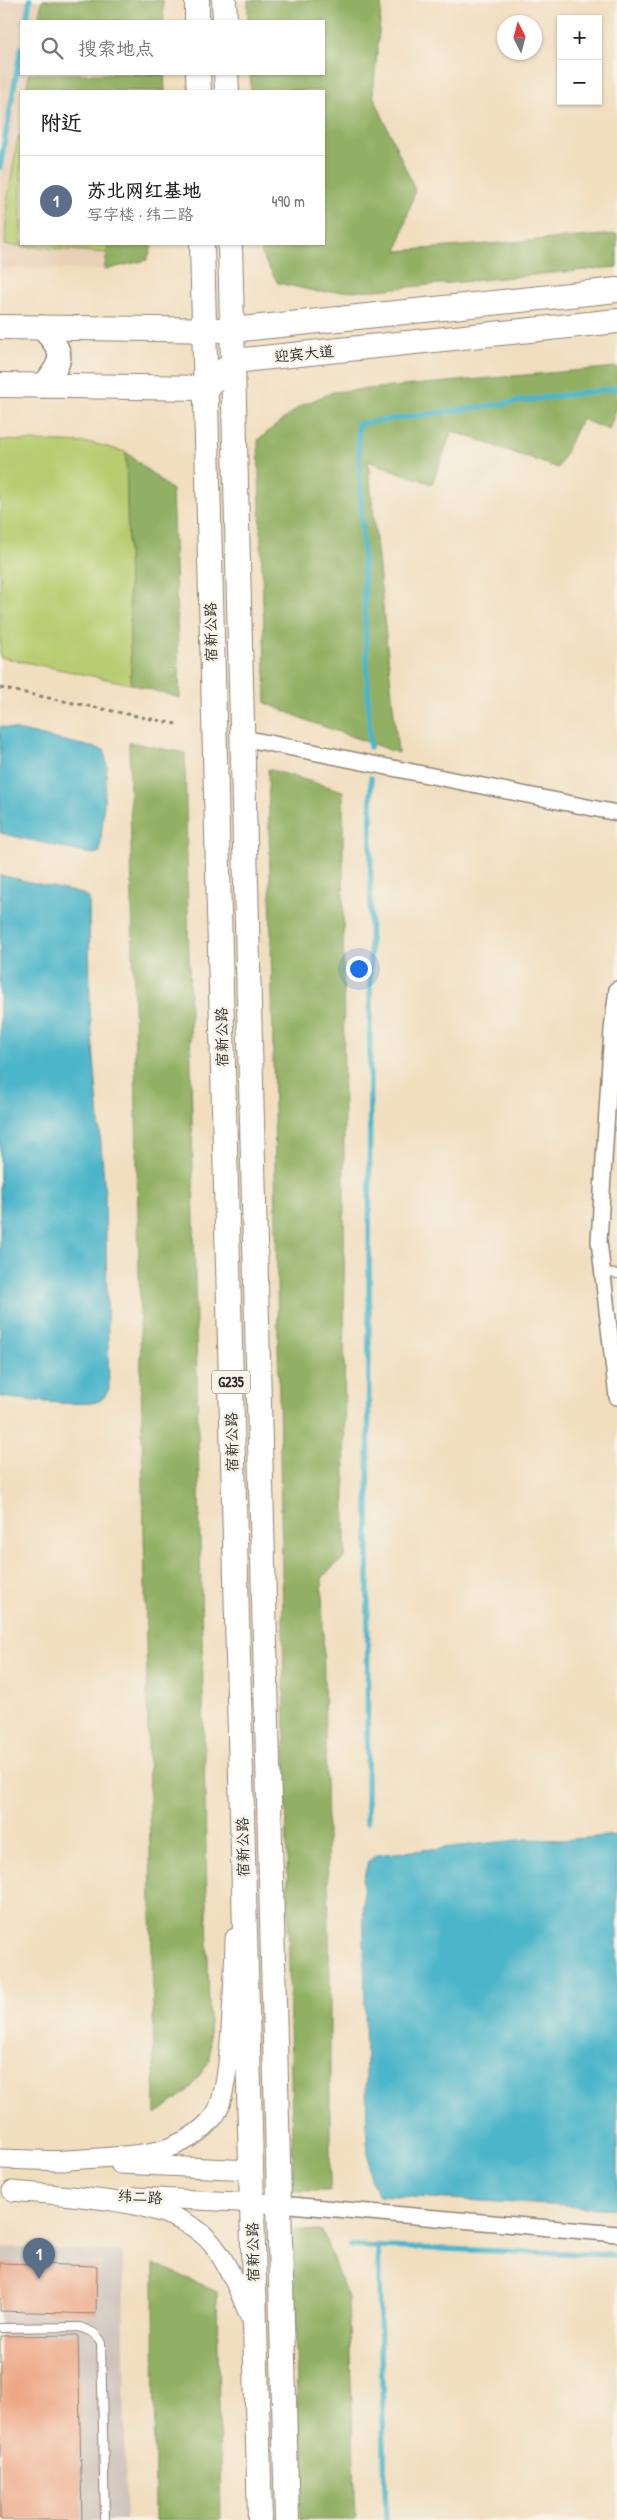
<!DOCTYPE html>
<html lang="zh">
<head>
<meta charset="utf-8">
<style>
	:root { --surface:#fff; --page:#f2f2f2; --text:#222; --muted:#767676; --line:#e0e0e0; --accent:#b5179e }
	body { margin:0; font-family:"Patrick Hand","LXGW WenKai TC",sans-serif; background:var(--page); color:var(--text) }
	.controls { position:absolute; right:15px; top:15px; display:grid; overflow:hidden; border-radius:0px; box-shadow:0 1px 4px #0004 }
	.controls button { width:45px; height:45px; display:grid; place-items:center; padding:0; border:0; border-bottom:1px solid var(--line); background:var(--surface); color:var(--text); font:25px sans-serif }
	.compass { position:absolute; left:497px; top:15px; width:45px; height:45px; border-radius:50%; background:var(--surface); box-shadow:0 1px 4px #0004; rotate:354deg }
	.you { position:absolute; left:358px; top:968px; width:18px; height:18px; margin:-12px; border:4px solid #fff; border-radius:50%; background:#1a73e8; box-shadow:0 0 0 8px #1a73e833 }
	.badge { display:grid; place-items:center; width:32px; height:32px; border-radius:50%; background:var(--accent); color:#fff; font-size:16px; font-weight:700 }
	.pin { position:absolute; translate:-50% -41px; filter:drop-shadow(0 1px 2px #0008) }
	.pin::after { content:''; position:absolute; top:26px; width:18px; height:15px; background:inherit; clip-path:polygon(0 0,100% 0,50% 100%) }
	.list { margin:0; padding:0; list-style:none }
	h2 { display:flex; justify-content:space-between; align-items:center; height:65px; margin:0; padding:0 20px; font-size:21px }
	h2 small { font-size:16px; font-weight:400; color:var(--muted) }
	.list li { display:grid; grid-template-columns:32px 1fr auto; gap:15px; align-items:center; box-sizing:border-box; height:90px; padding:0 20px; border-top:1px solid var(--line) }
	.list b { display:block; font-size:19px; white-space:nowrap }
	.list p { margin:0; font-size:16px; white-space:nowrap; color:var(--muted) }
	.list em { font-size:16px; font-style:normal; color:var(--muted) }
	.icon { flex:none; width:28px; height:28px; fill:none; stroke:currentColor; stroke-width:2; stroke-linecap:round; stroke-linejoin:round }
	.map { position:relative; flex:none; width:617px; height:2520px; overflow:hidden }
	.search { position:absolute; background:var(--surface); box-shadow:0 1px 4px #0004; left:20px; top:20px; width:305px; height:55px; display:flex; align-items:center; gap:12px; box-sizing:border-box; padding:0 18px; border-radius:0px; color:var(--muted); font-size:19px }
	.panel { position:absolute; background:var(--surface); box-shadow:0 1px 4px #0004; left:20px; top:90px; width:305px; height:155px; border-radius:0px }
	.map>svg:first-child { display:block }
	.built { fill:#e8cfb6 }
	.industrial { fill:#cec2b9 }
	.green { fill:#b8cd71; stroke:#727c4e }
	.forest { fill:#92b063; stroke:#5e6e47 }
	.water { fill:#4bb5c9; stroke:#3b707a }
	.lines { fill:none; stroke-linecap:round; stroke-linejoin:round }
	.stream { stroke:#4bb5c9; stroke-width:5.5 }
	.building { fill:#eda482 }
	.service-casing { stroke:#8e8475; stroke-width:10 }
	.minor-casing { stroke:#8e8475; stroke-width:18 }
	.tertiary-casing { stroke:#8e8475; stroke-width:21 }
	.primary-casing { stroke:#8e8475; stroke-width:25 }
	.trunk-casing { stroke:#8e8475; stroke-width:26 }
	.path { stroke:#8e8475; stroke-width:3; stroke-dasharray:4 4; stroke-linecap:butt }
	.service { stroke:#fff; stroke-width:8 }
	.minor { stroke:#fff; stroke-width:15 }
	.tertiary { stroke:#fff; stroke-width:19 }
	.primary { stroke:#fff; stroke-width:22 }
	.trunk { stroke:#fff; stroke-width:24 }
	.labels { text-anchor:middle; stroke-width:5; stroke-linejoin:round; paint-order:stroke }
	.shield { fill:#f7f3e8; stroke:#686764; stroke-width:1 }
	.shield-label { font-size:14px; font-weight:bold; fill:#2b2b2b }
	.street-label { font-size:15px; fill:#2b2b2b; stroke:#f7f3e8 }
</style>
</head>
<body>
<div class="map">
<svg width="617" height="2520" viewBox="0 0 617 2520">
	<rect width="100%" height="100%" fill="#f7f3e8"/>
	<filter id="ink" filterUnits="userSpaceOnUse"><feTurbulence type="fractalNoise" baseFrequency=".02" numOctaves="2"/><feDisplacementMap in="SourceGraphic" scale="10" xChannelSelector="R" yChannelSelector="G"/><feConvolveMatrix kernelMatrix="1 2 1 2 8 2 1 2 1" color-interpolation-filters="sRGB"/></filter>
	<filter id="wash" filterUnits="userSpaceOnUse"><feTurbulence type="fractalNoise" baseFrequency=".0096" numOctaves="4" result="noise"/><feDisplacementMap in="SourceGraphic" scale="20" xChannelSelector="R" yChannelSelector="G"/><feGaussianBlur stdDeviation="1.12" result="paint"/><feColorMatrix in="noise" values="0 0 0 0 0 0 0 0 0 0 0 0 0 0 0 0 0 1.4 0 .05"/><feComposite in="paint" operator="in"/></filter>
	<g filter="url(#wash)">
		<rect width="100%" height="100%" fill="#f1debf"/>
		<polygon class="built" points="0,0 163,0 164,21 21,21 21,74 164,74 165,91 21,91 21,244 153,244 147,260 104,270 0,268"/>
		<polygon class="industrial" points="0,2247 123,2252 126,2520 0,2520"/>
		<g class="green">
			<polygon points="21,136 21,244 109,244 107,253 5,245 7,203 18,137"/>
			<polygon points="0,440 92,443 126,452 131,684 0,657"/>
		</g>
		<g class="forest">
			<polygon points="42,0 163,0 164,21 39,21"/>
			<polygon points="248,0 382,0 373,95 415,190 397,251 617,234 617,267 377,290 318,292 278,283 262,256 261,244 324,244 324,91 251,91 250,74 324,74 324,21 248,21"/>
			<polygon points="29,74 164,74 165,91 26,91"/>
			<polygon points="109,244 153,244 147,260 104,270"/>
			<polygon points="617,367 617,407 609,430 581,419 558,468 452,431 432,484 368,461 398,753 308,721 266,703 258,440 300,406 333,392"/>
			<polygon points="126,452 172,490 180,698 131,684"/>
			<polygon points="129,742 185,753 210,2060 190,2089 155,2115"/>
			<polygon points="268,769 343,791 345,1557 322,1577 330,1986 330,2191 293,2191"/>
			<polygon points="293,2230 322,2231 348,2298 356,2520 300,2520"/>
			<polygon points="154,2263 217,2292 221,2520 155,2520"/>
		</g>
		<g class="water">
			<polygon points="0,726 104,750 107,766 100,852 95,854 86,853 0,833"/>
			<path d="M0,875L83,894L89,898L90,1009L105,1193L109,1389C106,1394 105,1398 99,1401C84,1408 20,1399 0,1397Z"/>
			<polygon points="617,1835 617,2209 379,2195 370,2179 367,2141 363,1879 368,1862 376,1855 527,1839 563,1840"/>
		</g>
		<g class="lines">
			<g class="stream">
				<polyline points="26,21 30,0"/>
				<polyline points="0,167 21,48"/>
				<polyline points="370,747 358,424 617,388"/>
				<polyline points="367,1823 371,778"/>
				<polyline points="351,2246 617,2255"/>
				<polyline points="378,2247 386,2520"/>
			</g>
		</g>
		<g id="blocks">
			<g class="building">
				<polygon points="0,2263 97,2266 96,2314 0,2311"/>
				<polygon points="78,2335 82,2520 0,2520 0,2336"/>
			</g>
		</g>
	</g>
	<g filter="url(#ink)">
		<use href="#blocks" fill-opacity="0" stroke="#8e8475" stroke-width="1"/>
		<g class="lines">
			<g class="service-casing">
				<g id="service">
					<polyline points="603,1272 617,1274"/>
					<polyline points="0,2328 80,2327 94,2333 101,2342 105,2520"/>
				</g>
			</g>
			<g class="minor-casing">
				<g id="minor">
					<polyline points="243,738 617,813"/>
					<polyline points="617,989 612,1030 599,1241 617,1397"/>
					<polyline points="279,2204 617,2234"/>
				</g>
			</g>
			<g class="tertiary-casing">
				<g id="tertiary">
					<polyline points="0,2159 65,2161"/>
					<path d="M53,2161C85,2158 128,2158 159,2151C180,2145 202,2133 215,2115C232,2092 234,1972 235,1938"/>
					<polyline points="120,2164 251,2170"/>
					<path d="M12,2191C69,2197 176,2197 213,2245C231,2268 241,2297 253,2323"/>
					<polyline points="136,2197 279,2204"/>
				</g>
			</g>
			<g class="primary-casing">
				<path id="primary" d="M41,327C65,353 65,358 43,386"/>
			</g>
			<g class="trunk-casing">
				<g id="trunk">
					<polyline points="197,0 197,21"/>
					<polyline points="224,0 225,21"/>
					<polyline points="198,74 199,91"/>
					<polyline points="226,74 227,91"/>
					<polyline points="202,244 260,2520"/>
					<polyline points="230,244 287,2520"/>
					<polyline points="0,327 232,330 617,290"/>
					<polyline points="0,385 205,388 234,361 617,321"/>
				</g>
			</g>
			<polyline class="path" points="0,688 176,724"/>
			<use href="#service" class="service"/>
			<use href="#minor" class="minor"/>
			<use href="#tertiary" class="tertiary"/>
			<use href="#primary" class="primary"/>
			<use href="#trunk" class="trunk"/>
		</g>
	</g>
	<g class="labels">
		<rect class="shield" x="212" y="1370.5" width="38" height="23" rx="4"/>
		<g class="shield-label">
			<text x="231" y="1387">G235</text>
		</g>
		<g class="street-label">
			<text transform="translate(304 354) rotate(-6)" y="5">迎宾大道</text>
			<text transform="translate(211 632) rotate(-91)" y="5">宿新公路</text>
			<text transform="translate(222 1037) rotate(-91)" y="5">宿新公路</text>
			<text transform="translate(232 1442) rotate(-91)" y="5">宿新公路</text>
			<text transform="translate(243 1847) rotate(-91)" y="5">宿新公路</text>
			<text transform="translate(140 2197) rotate(3)" y="5">纬二路</text>
			<text transform="translate(253 2252) rotate(-91)" y="5">宿新公路</text>
		</g>
	</g>
</svg>
<div class="controls">
<button>+</button>
<button>−</button>
</div>
<svg class="compass" viewBox="-18 -18 36 36"><path d="M0-13l5 13h-10z" fill="#e53935"/><path d="M0 13l5-13h-10z" fill="#767676"/></svg>
<div class="you"></div>
<div class="pin badge" style="left:39px;top:2279px;background:#5c6f8a">1</div>
<div class="search"><svg class="icon" aria-label="search" viewBox="0 0 24 24"><circle cx="10" cy="10" r="6"/><path d="M15 15l6 6"/></svg>搜索地点</div>
<section class="panel">
<h2>附近<small></small></h2>
<ul class="list">
<li><span class="badge" style="background:#5c6f8a">1</span><div><b>苏北网红基地</b><p>写字楼 · 纬二路</p></div><em>490 m</em></li>
</ul>
</section>
</div>
</body>
</html>
